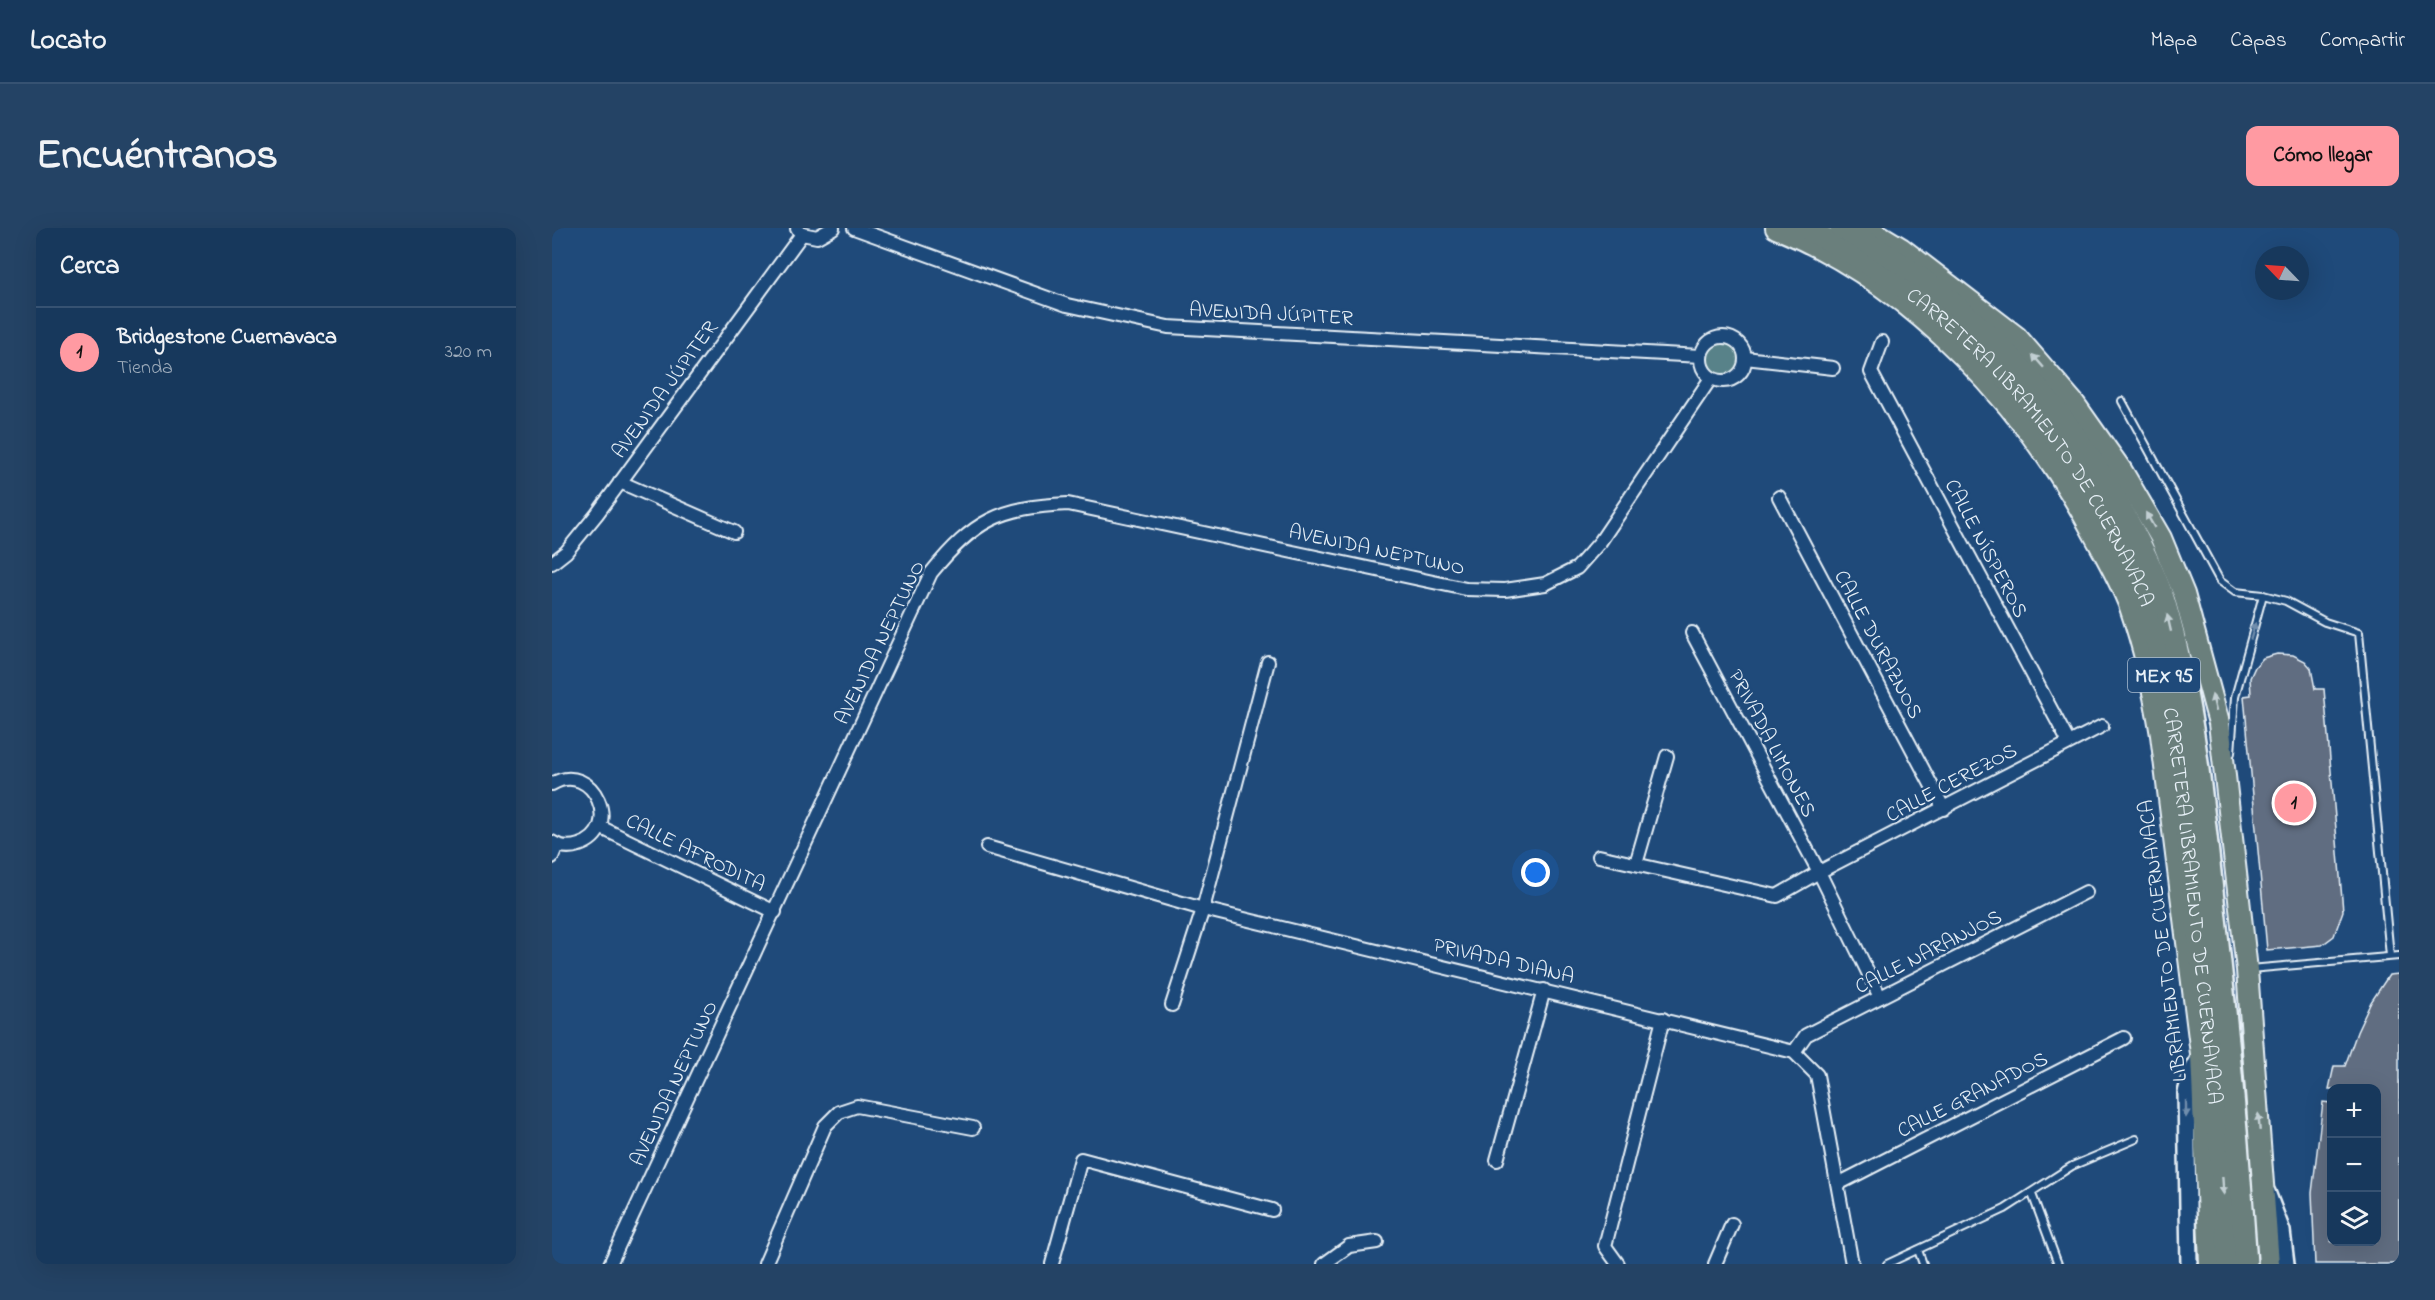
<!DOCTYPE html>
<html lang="es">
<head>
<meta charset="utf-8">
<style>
	:root { --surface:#17385c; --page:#244365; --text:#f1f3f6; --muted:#9eacbb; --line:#365272; --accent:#ff9aa2 }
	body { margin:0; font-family:"Indie Flower",sans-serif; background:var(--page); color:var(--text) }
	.controls { position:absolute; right:18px; bottom:18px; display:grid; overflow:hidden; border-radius:12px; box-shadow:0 6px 24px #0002 }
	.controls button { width:54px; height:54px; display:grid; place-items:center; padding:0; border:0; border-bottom:2px solid var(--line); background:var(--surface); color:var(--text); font:30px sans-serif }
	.compass { position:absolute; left:1703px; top:18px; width:54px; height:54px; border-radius:50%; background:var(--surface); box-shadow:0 6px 24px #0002; rotate:295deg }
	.you { position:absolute; left:984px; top:645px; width:21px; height:21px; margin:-15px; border:4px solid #fff; border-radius:50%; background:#1a73e8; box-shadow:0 0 0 9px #1a73e833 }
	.badge { display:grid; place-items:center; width:39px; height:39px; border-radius:50%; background:var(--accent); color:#111; font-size:20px; font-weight:700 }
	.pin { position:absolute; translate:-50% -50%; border:3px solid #fff; box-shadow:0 2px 6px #0006 }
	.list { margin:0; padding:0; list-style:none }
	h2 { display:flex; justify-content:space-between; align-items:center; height:78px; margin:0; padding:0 24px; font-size:26px }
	h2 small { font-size:20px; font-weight:400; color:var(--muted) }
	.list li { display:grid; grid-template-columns:39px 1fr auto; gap:18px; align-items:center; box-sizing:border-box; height:90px; padding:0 24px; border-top:2px solid var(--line) }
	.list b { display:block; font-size:22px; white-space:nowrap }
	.list p { margin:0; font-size:20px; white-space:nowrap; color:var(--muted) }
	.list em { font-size:20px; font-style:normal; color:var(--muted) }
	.icon { flex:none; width:33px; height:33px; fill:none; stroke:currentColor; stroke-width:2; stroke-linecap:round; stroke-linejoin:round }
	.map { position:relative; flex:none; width:1847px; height:1036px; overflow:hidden; border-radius:12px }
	header { display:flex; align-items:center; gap:36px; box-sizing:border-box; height:84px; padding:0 30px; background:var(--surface); border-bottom:2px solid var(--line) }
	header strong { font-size:28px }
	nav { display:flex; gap:33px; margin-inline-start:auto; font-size:21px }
	.intro { display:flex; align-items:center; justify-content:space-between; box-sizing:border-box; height:144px; padding:0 36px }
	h1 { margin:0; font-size:42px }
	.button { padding:15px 27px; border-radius:12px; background:var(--accent); color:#111; font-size:21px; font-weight:700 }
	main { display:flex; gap:36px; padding:0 36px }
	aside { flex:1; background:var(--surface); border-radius:12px; box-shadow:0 6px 24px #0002 }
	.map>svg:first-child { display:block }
	.green { fill:#588289; stroke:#a0bac0; stroke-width:1.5 }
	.building { fill:#616d81; stroke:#e8f1f8; stroke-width:1.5 }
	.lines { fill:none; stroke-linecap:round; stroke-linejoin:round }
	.service-casing { stroke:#e8f1f8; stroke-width:10 }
	.minor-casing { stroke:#e8f1f8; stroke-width:16 }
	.tertiary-casing { stroke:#e8f1f8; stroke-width:20 }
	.primary-casing { stroke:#e8f1f8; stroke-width:24 }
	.trunk-casing { stroke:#e8f1f8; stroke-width:26 }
	.service { stroke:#1f4a7a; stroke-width:6 }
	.minor { stroke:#1f4a7a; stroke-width:12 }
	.tertiary { stroke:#1f4a7a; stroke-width:15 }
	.primary { stroke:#6a7f7c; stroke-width:20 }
	.trunk { stroke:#6a7f7c; stroke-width:21 }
	.oneway { fill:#c2cfd3 }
	.oneway2 { fill:#6f8dac }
	.labels { text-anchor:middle; stroke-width:5; stroke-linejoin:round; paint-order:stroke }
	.shield { fill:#1f4a7a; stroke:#acbfd2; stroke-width:1.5 }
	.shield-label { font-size:20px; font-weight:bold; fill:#e8f1f8 }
	.street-label { font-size:21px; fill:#e8f1f8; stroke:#1f4a7a }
</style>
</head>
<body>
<header>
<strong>Locato</strong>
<nav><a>Mapa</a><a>Capas</a><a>Compartir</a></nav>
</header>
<div class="intro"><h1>Encuéntranos</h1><a class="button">Cómo llegar</a></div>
<main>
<aside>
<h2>Cerca<small></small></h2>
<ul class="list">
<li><span class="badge">1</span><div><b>Bridgestone Cuernavaca</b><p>Tienda</p></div><em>320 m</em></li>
</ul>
</aside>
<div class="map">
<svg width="1847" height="1036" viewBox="0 0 1847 1036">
	<rect width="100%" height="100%" fill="#1f4a7a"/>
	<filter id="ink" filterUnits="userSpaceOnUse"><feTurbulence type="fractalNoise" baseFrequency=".0167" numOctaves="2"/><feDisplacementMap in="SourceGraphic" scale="12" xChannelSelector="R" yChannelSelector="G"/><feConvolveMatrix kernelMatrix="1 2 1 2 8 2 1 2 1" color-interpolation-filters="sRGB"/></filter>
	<g filter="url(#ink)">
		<circle class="green" cx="1171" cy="130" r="17"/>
		<g class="building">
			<polygon points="1725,426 1741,427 1753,433 1759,440 1763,461 1772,461 1791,683 1782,708 1770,717 1715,722 1692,468 1699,467 1698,450 1703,439 1711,430"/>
			<polygon points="1847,746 1847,1036 1763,1036 1760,965 1771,874 1779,875 1779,1014 1824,1014 1824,861 1777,861 1782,838 1793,838 1805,804 1819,774 1837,747"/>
		</g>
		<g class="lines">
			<g class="service-casing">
				<g id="service">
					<polyline points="1570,173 1668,353 1683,364 1711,367 1734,373 1773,394 1807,405 1838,728"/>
					<polyline points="1679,525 1683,469 1711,367"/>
					<polyline points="1698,741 1847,728"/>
					<polyline points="1480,966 1506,1036"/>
					<polyline points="1366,1022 1371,1036"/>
					<polyline points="1335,1036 1453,981 1520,938 1584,911"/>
				</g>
			</g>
			<g class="minor-casing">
				<g id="minor">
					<polyline points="302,0 515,77 616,99 1149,128"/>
					<polyline points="245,1 250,6 265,9 281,0"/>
					<circle cx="1171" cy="131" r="22"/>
					<polyline points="1330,114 1319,144 1516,513"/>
					<polyline points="1193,130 1281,140"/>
					<polyline points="68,254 182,304"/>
					<polyline points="1227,269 1392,581"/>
					<polyline points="0,335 14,324 45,286 250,6"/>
					<polyline points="1140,405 1267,644 1328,769"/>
					<path d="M0,556C41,531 73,603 27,617C18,620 8,619 0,614"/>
					<polyline points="48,599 223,684"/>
					<polyline points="435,619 651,681 1242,824 1265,847 1300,1036"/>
					<polyline points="1047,628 1225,668 1267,644 1550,498"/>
					<polyline points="0,629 5,617"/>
					<polyline points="1084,636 1115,528"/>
					<polyline points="620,777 651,681 716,434"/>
					<polyline points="1242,824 1254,807 1534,664"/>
					<polyline points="945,932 992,762"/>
					<polyline points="1286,956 1572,810"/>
					<path d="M58,1036L379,345C422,292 449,279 516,276L914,361L953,362L993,356L1025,340L1048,314L1159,150"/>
					<polyline points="213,1036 273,898 287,884 305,878 421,900"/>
					<polyline points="500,1036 529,931 720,982"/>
					<polyline points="772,1036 797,1018 825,1014"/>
					<polyline points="1066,1036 1053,1018 1111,791"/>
					<polyline points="1163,1036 1180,996"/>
				</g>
			</g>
			<g class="tertiary-casing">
				<g id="tertiary">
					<polyline points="1715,964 1730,1003 1734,1036"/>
					<polyline points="1637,1036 1634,865 1639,846 1649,826"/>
				</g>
			</g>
			<g class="primary-casing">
				<g id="primary">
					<path d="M1224,0C1361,55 1477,182 1544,310C1556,332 1569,355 1578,379C1592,420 1602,464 1609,507L1649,826L1658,1036"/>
					<polyline points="1316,0 1349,20 1465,109 1522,175 1570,243 1609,310 1632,366 1667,495 1695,742 1717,1036"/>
				</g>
			</g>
			<g class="trunk-casing">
				<g id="trunk">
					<path id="s1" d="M1253,0C1381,64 1485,163 1553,288C1568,316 1584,345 1595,374C1600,389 1602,405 1606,421C1626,502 1633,585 1642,668C1656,791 1668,913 1677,1036"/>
					<path d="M1289,0C1410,63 1511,170 1574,290C1589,317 1604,346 1613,376C1641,472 1650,572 1661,672C1675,793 1686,914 1694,1036"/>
				</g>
			</g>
			<use href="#service" class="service"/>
			<use href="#minor" class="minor"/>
			<use href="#tertiary" class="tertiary"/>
			<use href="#primary" class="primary"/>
			<use href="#trunk" class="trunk"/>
		</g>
		<defs><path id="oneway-solid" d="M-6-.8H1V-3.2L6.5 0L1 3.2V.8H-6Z" transform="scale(1.5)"/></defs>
		<g class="oneway">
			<use href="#oneway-solid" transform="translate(1486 133) rotate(-131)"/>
			<use href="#oneway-solid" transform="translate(1598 292) rotate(-120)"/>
			<use href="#oneway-solid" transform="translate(1617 395) rotate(-103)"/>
			<use href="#oneway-solid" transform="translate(1662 475) rotate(-104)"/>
			<use href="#oneway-solid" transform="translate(1707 894) rotate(-95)"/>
			<use href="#oneway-solid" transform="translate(1671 958) rotate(86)"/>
		</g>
		<g class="oneway2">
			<use href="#oneway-solid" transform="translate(1701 403) rotate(-74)"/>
			<use href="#oneway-solid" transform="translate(1634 881) rotate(90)"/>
		</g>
	</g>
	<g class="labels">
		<rect class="shield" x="1576" y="430" width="72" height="34" rx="4.5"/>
		<g class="shield-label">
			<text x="1612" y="454">MEX 95</text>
		</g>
		<g class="street-label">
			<text transform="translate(719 85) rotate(3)" y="7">AVENIDA JÚPITER</text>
			<text transform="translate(112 161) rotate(-54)" y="7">AVENIDA JÚPITER</text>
			<text dy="7" stroke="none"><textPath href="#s1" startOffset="322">CARRETERA LIBRAMIENTO DE CUERNAVACA</textPath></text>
			<text transform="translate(1435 320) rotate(62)" y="7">CALLE NÍSPEROS</text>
			<text transform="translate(825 321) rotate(12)" y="7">AVENIDA NEPTUNO</text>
			<text transform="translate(327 414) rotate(-64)" y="7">AVENIDA NEPTUNO</text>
			<text transform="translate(1327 416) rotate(62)" y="7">CALLE DURAZNOS</text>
			<text transform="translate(1221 515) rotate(62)" y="7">PRIVADA LIMONES</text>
			<text transform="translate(1399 554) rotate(-28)" y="7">CALLE CEREZOS</text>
			<text transform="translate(144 624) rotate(26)" y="7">CALLE AFRODITA</text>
			<text dy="7" stroke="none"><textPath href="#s1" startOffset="826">CARRETERA LIBRAMIENTO DE CUERNAVACA</textPath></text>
			<text transform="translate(1610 713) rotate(-97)" y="7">LIBRAMIENTO DE CUERNAVACA</text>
			<text transform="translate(1376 723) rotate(-27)" y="7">CALLE NARANJOS</text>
			<text transform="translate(952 732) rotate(13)" y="7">PRIVADA DIANA</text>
			<text transform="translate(121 855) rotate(-65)" y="7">AVENIDA NEPTUNO</text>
			<text transform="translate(1420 866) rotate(-27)" y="7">CALLE GRANADOS</text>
		</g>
	</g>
</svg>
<div class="controls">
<button>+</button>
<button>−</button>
<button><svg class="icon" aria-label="layers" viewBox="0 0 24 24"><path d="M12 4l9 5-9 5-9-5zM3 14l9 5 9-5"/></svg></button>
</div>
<svg class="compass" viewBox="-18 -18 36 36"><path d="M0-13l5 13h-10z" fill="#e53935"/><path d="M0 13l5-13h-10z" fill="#9eacbb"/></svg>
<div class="you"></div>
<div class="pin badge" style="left:1742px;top:575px">1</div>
</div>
</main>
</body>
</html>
